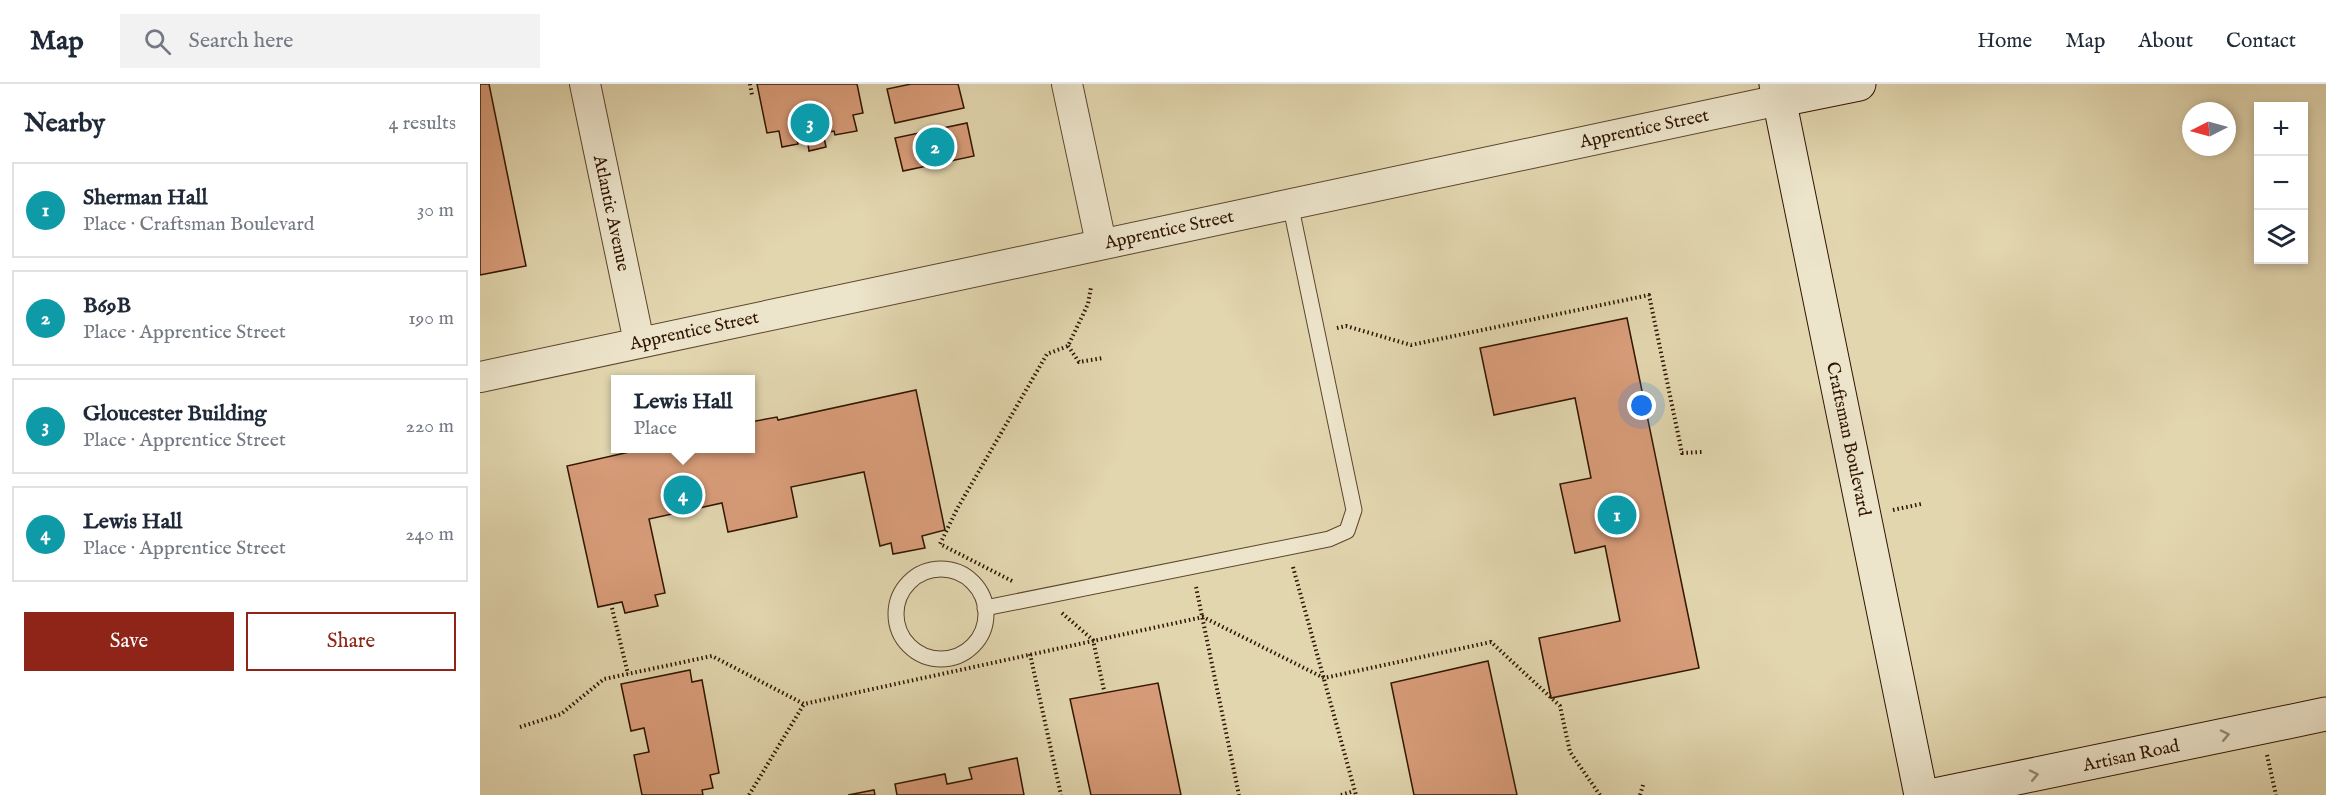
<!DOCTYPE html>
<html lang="en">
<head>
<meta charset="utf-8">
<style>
	:root { --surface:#fff; --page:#f2f2f3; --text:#1f2937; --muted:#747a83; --line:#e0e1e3; --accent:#8f2418 }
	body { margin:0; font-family:"IM FELL English",serif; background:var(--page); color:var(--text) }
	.controls { position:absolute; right:18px; top:18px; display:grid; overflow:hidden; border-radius:0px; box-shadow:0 3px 9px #0003 }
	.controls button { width:54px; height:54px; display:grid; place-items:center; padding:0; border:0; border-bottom:2px solid var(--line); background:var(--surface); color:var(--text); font:30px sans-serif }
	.compass { position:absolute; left:1702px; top:18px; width:54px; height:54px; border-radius:50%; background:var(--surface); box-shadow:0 3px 9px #0003; rotate:264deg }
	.you { position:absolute; left:1162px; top:322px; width:21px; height:21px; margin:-15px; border:4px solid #fff; border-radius:50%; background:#1a73e8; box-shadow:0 0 0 9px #1a73e833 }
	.badge { display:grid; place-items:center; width:39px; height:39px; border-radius:50%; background:var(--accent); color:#fff; font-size:20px; font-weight:700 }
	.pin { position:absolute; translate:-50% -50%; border:3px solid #fff; box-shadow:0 2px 6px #0006 }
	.popup { position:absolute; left:131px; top:291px; width:144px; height:78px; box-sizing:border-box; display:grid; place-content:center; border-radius:0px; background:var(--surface); filter:drop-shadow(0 2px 4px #0005); font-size:20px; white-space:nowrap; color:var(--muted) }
	.popup b { font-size:22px; color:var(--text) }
	.popup::after { content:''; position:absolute; left:50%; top:100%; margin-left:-12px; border:12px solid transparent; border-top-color:var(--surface) }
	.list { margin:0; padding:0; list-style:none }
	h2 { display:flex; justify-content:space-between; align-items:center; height:78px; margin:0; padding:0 24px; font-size:26px }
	h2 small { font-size:20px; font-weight:400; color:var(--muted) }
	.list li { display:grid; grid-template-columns:39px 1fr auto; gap:18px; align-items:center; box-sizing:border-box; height:96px; margin:0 12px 12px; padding:0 12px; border:2px solid var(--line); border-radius:0px }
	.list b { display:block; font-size:22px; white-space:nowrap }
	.list p { margin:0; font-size:20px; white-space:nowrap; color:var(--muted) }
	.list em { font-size:20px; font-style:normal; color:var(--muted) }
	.actions { display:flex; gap:12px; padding:18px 24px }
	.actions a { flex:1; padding:14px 0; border:2px solid var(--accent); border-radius:0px; text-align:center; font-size:21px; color:var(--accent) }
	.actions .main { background:var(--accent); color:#fff }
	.icon { flex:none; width:33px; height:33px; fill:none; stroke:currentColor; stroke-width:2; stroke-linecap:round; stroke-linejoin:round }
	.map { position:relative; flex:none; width:1846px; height:711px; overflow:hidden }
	header { display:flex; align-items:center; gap:36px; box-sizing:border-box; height:84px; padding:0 30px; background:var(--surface); border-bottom:2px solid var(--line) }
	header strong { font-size:28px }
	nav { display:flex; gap:33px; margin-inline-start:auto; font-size:21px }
	.search { width:420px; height:54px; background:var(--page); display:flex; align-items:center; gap:15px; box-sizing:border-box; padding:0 21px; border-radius:0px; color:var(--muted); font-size:22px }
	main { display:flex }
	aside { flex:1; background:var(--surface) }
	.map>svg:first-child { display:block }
	.building { fill:#d99d7a; stroke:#301500; stroke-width:1.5 }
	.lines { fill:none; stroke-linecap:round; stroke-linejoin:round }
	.lane-casing { stroke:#5c452c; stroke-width:17 }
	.street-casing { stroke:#5c452c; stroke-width:32 }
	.secondary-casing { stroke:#301500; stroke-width:35 }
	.path { stroke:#301500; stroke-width:4; stroke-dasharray:1.5 3; stroke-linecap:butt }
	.lane { stroke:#ece4cb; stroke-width:15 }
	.street { stroke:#ece4cb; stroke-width:30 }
	.secondary { stroke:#ece4cb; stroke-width:33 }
	.oneway { stroke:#978770 }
	.labels { text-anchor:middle; stroke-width:4.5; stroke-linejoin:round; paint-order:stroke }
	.street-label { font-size:18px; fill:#301500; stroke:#ece4cb }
</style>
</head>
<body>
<header>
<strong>Map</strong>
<div class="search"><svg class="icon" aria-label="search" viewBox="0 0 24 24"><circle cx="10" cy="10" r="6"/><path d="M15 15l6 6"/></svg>Search here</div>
<nav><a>Home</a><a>Map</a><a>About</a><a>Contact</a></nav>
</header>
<main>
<aside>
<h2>Nearby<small>4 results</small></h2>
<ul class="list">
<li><span class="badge" style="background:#0f9aa8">1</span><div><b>Sherman Hall</b><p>Place · Craftsman Boulevard</p></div><em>30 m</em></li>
<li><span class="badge" style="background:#0f9aa8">2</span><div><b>B69B</b><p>Place · Apprentice Street</p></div><em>190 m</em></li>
<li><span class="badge" style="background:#0f9aa8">3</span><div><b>Gloucester Building</b><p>Place · Apprentice Street</p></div><em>220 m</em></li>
<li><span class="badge" style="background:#0f9aa8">4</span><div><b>Lewis Hall</b><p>Place · Apprentice Street</p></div><em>240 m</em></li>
</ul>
<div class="actions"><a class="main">Save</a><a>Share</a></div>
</aside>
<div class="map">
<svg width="1846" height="711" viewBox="0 0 1846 711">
	<rect width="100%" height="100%" fill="#e2d6af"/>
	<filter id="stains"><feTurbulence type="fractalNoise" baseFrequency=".00333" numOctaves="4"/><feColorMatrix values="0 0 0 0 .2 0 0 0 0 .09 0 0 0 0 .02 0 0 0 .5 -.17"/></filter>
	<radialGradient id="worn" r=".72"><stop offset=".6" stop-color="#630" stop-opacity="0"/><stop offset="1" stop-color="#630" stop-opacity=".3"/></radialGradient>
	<g class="building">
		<polygon points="0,0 9,0 46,182 0,191"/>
		<polygon points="277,0 377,0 383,29 373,31 377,47 355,51 354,47 343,49 346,63 329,67 327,54 317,56 318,60 302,63 299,47 287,49"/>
		<polygon points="431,0 478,0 484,24 415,39 407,5"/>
		<polygon points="487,39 494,72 423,87 415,54"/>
		<polygon points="1147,234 1219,584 1071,614 1059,554 1140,537 1125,462 1095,469 1080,400 1111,394 1095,314 1014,331 1000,264"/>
		<polygon points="436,306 465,446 442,452 445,464 413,470 411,459 400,462 384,388 311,403 317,433 248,448 242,419 169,435 185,509 175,511 178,522 145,529 142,518 118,523 87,382 167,364 270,364 270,338 297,333 298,336"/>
		<polygon points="1008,577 1037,711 934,711 911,599"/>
		<polygon points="210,586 212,598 222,596 239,689 230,691 233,704 222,706 223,711 162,711 154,671 169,668 164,644 151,647 141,600"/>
		<polygon points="678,599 701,711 611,711 590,615"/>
		<polygon points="537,674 544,711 417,711 415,700 465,690 467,700 492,695 489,684"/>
		<polygon points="394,706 395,711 368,711"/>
	</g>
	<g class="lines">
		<g class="lane-casing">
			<g id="lane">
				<circle cx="461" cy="530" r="45"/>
				<polyline points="505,524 849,455 867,447 874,426 810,119"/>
			</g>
		</g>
		<g class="street-casing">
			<g id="street">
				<polyline points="105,0 159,258"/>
				<polyline points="587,0 621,159"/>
				<polyline points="0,293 1300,16"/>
			</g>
		</g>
		<g class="secondary-casing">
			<g id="secondary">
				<polyline points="1296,0 1441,711"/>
				<polyline points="1300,16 1379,0"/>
				<polyline points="1455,711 1846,630"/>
			</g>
		</g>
		<g class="path">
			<polyline points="270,0 272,11"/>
			<polyline points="857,244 866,242 931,261 1169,211 1202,369 1222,368"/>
			<polyline points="588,262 599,278 623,274"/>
			<polyline points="1413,426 1441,420"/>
			<polyline points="813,483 876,711"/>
			<polyline points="532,497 460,460 477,425 567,270 588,262 608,220 611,203"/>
			<polyline points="716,503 759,711"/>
			<polyline points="132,524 148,590"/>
			<polyline points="582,529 613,556 624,606"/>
			<polyline points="550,570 581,711"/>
			<polyline points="40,643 81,630 124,595 232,572 324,620 723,533 844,594 1011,558 1080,622 1090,668 1120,711"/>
			<polyline points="1787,671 1796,711"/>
			<polyline points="269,711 324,620"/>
			<polyline points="861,711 874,707"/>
			<polyline points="1160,711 1163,701"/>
		</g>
		<use href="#lane" class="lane"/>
		<use href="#street" class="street"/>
		<use href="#secondary" class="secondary"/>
	</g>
	<defs><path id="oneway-chevron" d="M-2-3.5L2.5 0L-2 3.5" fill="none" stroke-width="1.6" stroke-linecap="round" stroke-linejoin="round" transform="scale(1.5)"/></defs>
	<g class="oneway">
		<use href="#oneway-chevron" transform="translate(1745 651) rotate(-12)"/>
		<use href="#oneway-chevron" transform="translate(1554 691) rotate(-12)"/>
	</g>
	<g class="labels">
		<g class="street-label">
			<text transform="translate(1164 44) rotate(-12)" y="6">Apprentice Street</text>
			<text transform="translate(132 129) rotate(78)" y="6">Atlantic Avenue</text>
			<text transform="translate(689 145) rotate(-12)" y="6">Apprentice Street</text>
			<text transform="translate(214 246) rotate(-12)" y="6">Apprentice Street</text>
			<text transform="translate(1369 355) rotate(78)" y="6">Craftsman Boulevard</text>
			<text transform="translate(1651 671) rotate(-12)" y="6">Artisan Road</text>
		</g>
	</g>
	<rect width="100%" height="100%" filter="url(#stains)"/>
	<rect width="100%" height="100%" fill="url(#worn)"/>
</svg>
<div class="controls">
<button>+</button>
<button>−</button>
<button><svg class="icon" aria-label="layers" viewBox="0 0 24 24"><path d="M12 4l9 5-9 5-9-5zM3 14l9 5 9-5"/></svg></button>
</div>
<svg class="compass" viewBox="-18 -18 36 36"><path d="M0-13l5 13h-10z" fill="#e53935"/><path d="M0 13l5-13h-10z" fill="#747a83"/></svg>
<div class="you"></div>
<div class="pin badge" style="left:1137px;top:431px;background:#0f9aa8">1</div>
<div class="pin badge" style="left:455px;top:63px;background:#0f9aa8">2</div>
<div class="pin badge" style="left:330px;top:39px;background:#0f9aa8">3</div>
<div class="pin badge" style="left:203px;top:411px;background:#0f9aa8">4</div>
<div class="popup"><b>Lewis Hall</b>Place</div>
</div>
</main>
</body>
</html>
